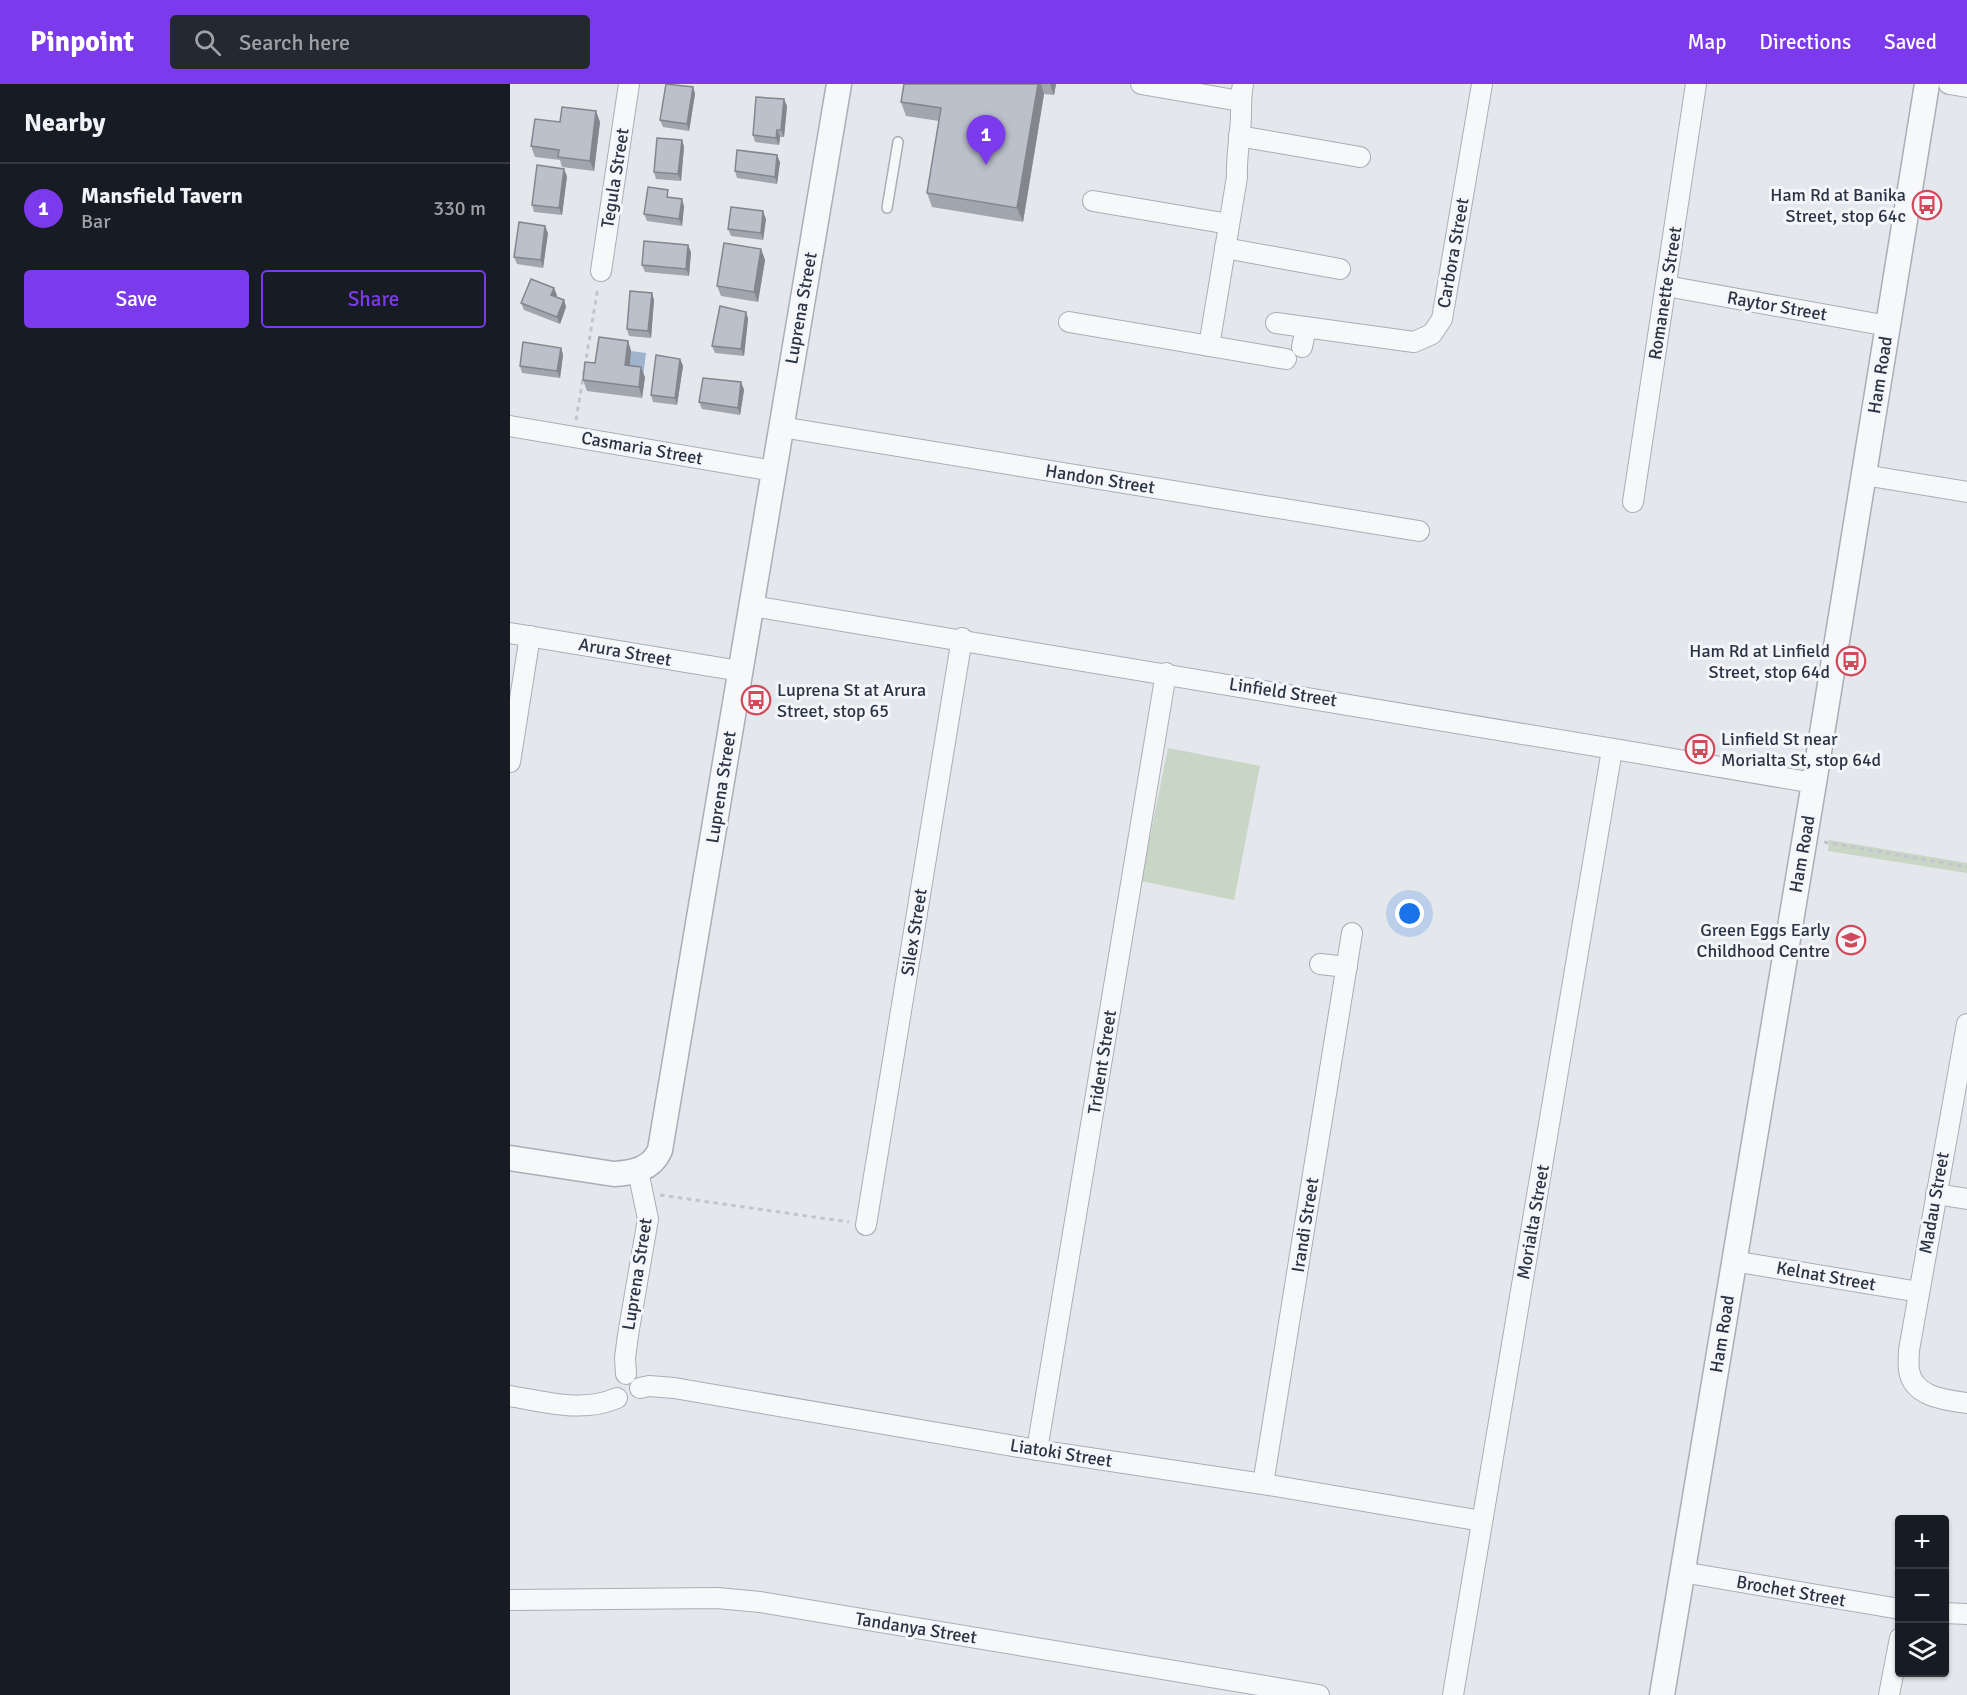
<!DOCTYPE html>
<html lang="en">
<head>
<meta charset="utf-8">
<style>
	:root { --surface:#171b24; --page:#242831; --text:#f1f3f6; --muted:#9ea1a6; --line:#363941; --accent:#7c3aed }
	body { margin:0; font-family:Signika,sans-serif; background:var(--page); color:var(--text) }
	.controls { position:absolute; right:18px; bottom:18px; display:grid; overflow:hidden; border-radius:6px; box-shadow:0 2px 4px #0004 }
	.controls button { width:54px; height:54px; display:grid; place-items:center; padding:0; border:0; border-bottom:2px solid var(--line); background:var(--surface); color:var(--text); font:30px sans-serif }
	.you { position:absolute; left:900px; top:830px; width:21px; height:21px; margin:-15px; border:4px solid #fff; border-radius:50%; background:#1a73e8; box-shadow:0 0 0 9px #1a73e833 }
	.badge { display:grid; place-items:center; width:39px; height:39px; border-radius:50%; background:var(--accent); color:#fff; font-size:20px; font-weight:700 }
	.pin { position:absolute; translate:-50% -50px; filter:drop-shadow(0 2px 3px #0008) }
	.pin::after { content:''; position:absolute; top:32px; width:21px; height:18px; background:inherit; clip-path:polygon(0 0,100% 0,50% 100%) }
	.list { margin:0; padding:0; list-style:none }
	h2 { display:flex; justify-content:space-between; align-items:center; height:78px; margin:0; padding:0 24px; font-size:26px }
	h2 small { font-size:20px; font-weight:400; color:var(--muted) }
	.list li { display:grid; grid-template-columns:39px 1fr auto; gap:18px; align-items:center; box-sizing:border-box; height:90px; padding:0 24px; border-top:2px solid var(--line) }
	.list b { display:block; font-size:22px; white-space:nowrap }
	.list p { margin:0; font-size:20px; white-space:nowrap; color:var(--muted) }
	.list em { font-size:20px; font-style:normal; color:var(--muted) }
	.actions { display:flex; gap:12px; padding:18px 24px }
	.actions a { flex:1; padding:14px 0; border:2px solid var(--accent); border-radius:6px; text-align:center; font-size:21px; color:var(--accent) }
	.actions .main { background:var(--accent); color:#fff }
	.icon { flex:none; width:33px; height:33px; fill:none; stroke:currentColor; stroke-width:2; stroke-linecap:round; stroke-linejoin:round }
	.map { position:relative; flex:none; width:1457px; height:1611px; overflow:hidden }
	header { display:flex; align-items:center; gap:36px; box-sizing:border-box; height:84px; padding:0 30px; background:var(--accent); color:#fff }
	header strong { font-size:28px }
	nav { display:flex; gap:33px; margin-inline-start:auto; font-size:21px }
	.search { width:420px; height:54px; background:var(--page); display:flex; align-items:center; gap:15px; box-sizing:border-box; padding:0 21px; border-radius:6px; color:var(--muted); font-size:22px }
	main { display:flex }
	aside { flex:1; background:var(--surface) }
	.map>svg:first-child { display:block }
	.green { fill:#c9d6c5 }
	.water { fill:#9fb4cc }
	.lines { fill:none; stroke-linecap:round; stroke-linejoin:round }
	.service-casing { stroke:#a9aeb7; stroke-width:12 }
	.minor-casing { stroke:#a9aeb7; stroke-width:22 }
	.tertiary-casing { stroke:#a9aeb7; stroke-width:27 }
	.path { stroke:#c2c5cb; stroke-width:3; stroke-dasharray:4.5 4.5; stroke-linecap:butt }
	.service { stroke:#f7f8fa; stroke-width:9 }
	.minor { stroke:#f7f8fa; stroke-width:20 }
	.tertiary { stroke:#f7f8fa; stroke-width:24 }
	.wall { fill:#a1a5ae }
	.shaded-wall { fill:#83868d }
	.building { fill:#bbc0ca; stroke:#83868d; stroke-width:1.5 }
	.labels { text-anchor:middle; stroke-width:6; stroke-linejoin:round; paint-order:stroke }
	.street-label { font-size:18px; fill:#2b3445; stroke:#f4f6f9 }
	.poi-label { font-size:18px; fill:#2b3445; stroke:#f4f6f9; text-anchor:end }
</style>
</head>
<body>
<header>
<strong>Pinpoint</strong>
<div class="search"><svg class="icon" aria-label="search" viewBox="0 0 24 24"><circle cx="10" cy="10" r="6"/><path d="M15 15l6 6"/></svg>Search here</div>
<nav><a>Map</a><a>Directions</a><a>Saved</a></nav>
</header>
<main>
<aside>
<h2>Nearby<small></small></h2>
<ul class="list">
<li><span class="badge">1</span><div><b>Mansfield Tavern</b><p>Bar</p></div><em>330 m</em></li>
</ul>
<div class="actions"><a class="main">Save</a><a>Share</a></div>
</aside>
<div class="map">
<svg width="1457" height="1611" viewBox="0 0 1457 1611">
	<rect width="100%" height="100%" fill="#e4e7ec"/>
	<g class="green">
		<polygon points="658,664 750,682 724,816 631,797"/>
		<polygon points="1319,756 1457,779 1457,789 1318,767"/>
	</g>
	<polygon class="water" points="121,267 136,269 133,293 119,291"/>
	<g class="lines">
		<g class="service-casing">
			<polyline id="service" points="377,124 388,58"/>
		</g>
		<g class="minor-casing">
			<g id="minor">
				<polyline points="631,0 730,17"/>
				<polyline points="1439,0 1457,3"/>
				<polyline points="729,52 850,73"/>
				<polyline points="583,117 719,140"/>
				<polyline points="715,164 830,185"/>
				<polyline points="91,187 119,0"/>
				<polyline points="1156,202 1378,242"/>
				<polyline points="559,238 776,275"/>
				<polyline points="766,239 904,258 922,250 932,235 972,0"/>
				<path d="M699,262L727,93C726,71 731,50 731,29C731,19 731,10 733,0"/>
				<polyline points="792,263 796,244"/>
				<polyline points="0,342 264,387"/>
				<polyline points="271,343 909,447"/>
				<polyline points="1354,391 1457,408"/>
				<polyline points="1123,418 1186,0"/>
				<path d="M242,522C596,578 950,639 1304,699"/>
				<polyline points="0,549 230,587"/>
				<polyline points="0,678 20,552"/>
				<polyline points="810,880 837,883"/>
				<path d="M1457,940L1399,1266C1399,1272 1398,1280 1399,1286C1403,1313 1435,1316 1457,1319"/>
				<polyline points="1426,1110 1457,1115"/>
				<polyline points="356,1141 452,554"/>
				<polyline points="1223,1177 1409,1208"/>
				<polyline points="116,1290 115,1274 118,1251 138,1135 128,1087"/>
				<polyline points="130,1304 139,1302 164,1304 527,1366 753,1400 972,1437"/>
				<path d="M0,1312C35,1318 73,1329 107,1314"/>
				<polyline points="527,1366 656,589"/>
				<polyline points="753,1400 842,849"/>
				<polyline points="1172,1488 1390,1525"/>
				<polyline points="0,1516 207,1514 250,1518 809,1611"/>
				<polyline points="1434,1529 1457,1530"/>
				<polyline points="943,1611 1102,666"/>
				<polyline points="1379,1611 1390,1554"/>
			</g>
		</g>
		<g class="tertiary-casing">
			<g id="tertiary">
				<path d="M0,1074L104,1090C123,1089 142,1085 150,1066L329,0"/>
				<polyline points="1152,1611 1304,699 1417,0"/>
			</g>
		</g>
		<g class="path">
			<polyline points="66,336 88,203"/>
			<polyline points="1314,758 1457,783"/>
			<polyline points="150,1111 339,1138"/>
		</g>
		<use href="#service" class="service"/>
		<use href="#minor" class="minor"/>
		<use href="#tertiary" class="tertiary"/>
	</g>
	<g class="wall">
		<polygon points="394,0 546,0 544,11 534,10 513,138 422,123 417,109 429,37 396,32 391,18"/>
		<polygon points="183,3 185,10 179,47 153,43 150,36"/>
		<polygon points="277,22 274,53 270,53 269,61 245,58 243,51"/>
		<polygon points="50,38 90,38 84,87 52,83 50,76 25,73 21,62"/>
		<polygon points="172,56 174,63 171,97 146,95 144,88"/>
		<polygon points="270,78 267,100 227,94 225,87"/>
		<polygon points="57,92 52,131 24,128 22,121"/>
		<polygon points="174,122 172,142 137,137 134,130"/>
		<polygon points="256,135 253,156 221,152 218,145"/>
		<polygon points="38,149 33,184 7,180 4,173"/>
		<polygon points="251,165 255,176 248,218 211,212 207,202"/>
		<polygon points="181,168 179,192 135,188 132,181"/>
		<polygon points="142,209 144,216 141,254 119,252 117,245"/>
		<polygon points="47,211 46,213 54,216 56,223 50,240 14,226 11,219"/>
		<polygon points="236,228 238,235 234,272 205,269 202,262"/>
		<polygon points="118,257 121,267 120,281 135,293 132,314 77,307 73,296 85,279"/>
		<polygon points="51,264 53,271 50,294 12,289 10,282"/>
		<polygon points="170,275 173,282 167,321 143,318 141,311"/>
		<polygon points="231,298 234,306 230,331 192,325 189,318"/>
	</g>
	<g class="shaded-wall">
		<polygon points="528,0 531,0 534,10 513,138 507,124"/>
		<polygon points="540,0 546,0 544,11"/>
		<polygon points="183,3 185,10 179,47 177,40"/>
		<polygon points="274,15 277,22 274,53 271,46"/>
		<polygon points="86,27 90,38 84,87 80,77"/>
		<polygon points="267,46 270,53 269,61 266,54"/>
		<polygon points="172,56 174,63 171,97 168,90"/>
		<polygon points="267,71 270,78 267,100 265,93"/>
		<polygon points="54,85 57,92 52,131 49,124"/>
		<polygon points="172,115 174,122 172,142 169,135"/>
		<polygon points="253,127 256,135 253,156 251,149"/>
		<polygon points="35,142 38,149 33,184 31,176"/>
		<polygon points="178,161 181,168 179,192 176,185"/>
		<polygon points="251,165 255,176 248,218 244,208"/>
		<polygon points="44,204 47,211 44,218 41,211"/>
		<polygon points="142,209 144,216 141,254 138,247"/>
		<polygon points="54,216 56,223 50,240 47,233"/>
		<polygon points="236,228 238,235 234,272 231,265"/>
		<polygon points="118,257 121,267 119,291 115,281"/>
		<polygon points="51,264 53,271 50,294 47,287"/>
		<polygon points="170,275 173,282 167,321 165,314"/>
		<polygon points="131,283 135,293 132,314 129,303"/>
		<polygon points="231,298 234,306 230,331 228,324"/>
	</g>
	<g class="building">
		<polygon points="156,0 183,3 177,40 150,36"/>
		<polygon points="394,0 528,0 507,124 417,109 431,24 391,18"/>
		<polygon points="246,13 274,15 271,46 267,46 266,54 243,51"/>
		<polygon points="52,23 86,27 80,77 48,73 49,66 21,62 25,35 50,38"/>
		<polygon points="147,54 172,56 168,90 144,88"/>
		<polygon points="227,66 267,71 265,93 225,87"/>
		<polygon points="27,81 54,85 49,124 22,121"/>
		<polygon points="138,103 158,106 157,113 172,115 169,135 134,130"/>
		<polygon points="221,123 253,127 251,149 218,145"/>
		<polygon points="9,138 35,142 31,176 4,173"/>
		<polygon points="134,157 178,161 176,185 132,181"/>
		<polygon points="214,159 251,165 244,208 207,202"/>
		<polygon points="21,195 44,204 41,211 54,216 47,233 11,219"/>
		<polygon points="120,207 142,209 138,247 117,245"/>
		<polygon points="210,222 236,228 231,265 202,262"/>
		<polygon points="89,253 118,257 115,281 131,283 129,303 73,296 75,278 85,279"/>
		<polygon points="13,258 51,264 47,287 10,282"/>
		<polygon points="146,271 170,275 165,314 141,311"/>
		<polygon points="193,294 231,298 228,324 189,318"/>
	</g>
	<defs>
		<g id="bus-ring" transform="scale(1.5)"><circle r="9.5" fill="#f4f6f9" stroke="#d1495b" stroke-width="1.5"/><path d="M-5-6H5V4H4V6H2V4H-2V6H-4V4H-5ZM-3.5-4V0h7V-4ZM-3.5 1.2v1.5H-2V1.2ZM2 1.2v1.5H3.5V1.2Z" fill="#d1495b"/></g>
		<g id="school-ring" transform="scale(1.5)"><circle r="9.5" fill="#f4f6f9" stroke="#d1495b" stroke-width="1.5"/><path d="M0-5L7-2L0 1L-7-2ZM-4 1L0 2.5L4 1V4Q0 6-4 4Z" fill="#d1495b"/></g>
	</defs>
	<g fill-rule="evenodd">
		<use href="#bus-ring" x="1417" y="121"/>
		<use href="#bus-ring" x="1341" y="577"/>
		<use href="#bus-ring" x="246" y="616"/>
		<use href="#bus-ring" x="1190" y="665"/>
		<use href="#school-ring" x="1341" y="856"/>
	</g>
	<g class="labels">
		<g class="street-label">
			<text transform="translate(105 94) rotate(-81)" y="6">Tegula Street</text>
			<text transform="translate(943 169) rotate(-80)" y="6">Carbora Street</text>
			<text transform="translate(1155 209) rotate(-81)" y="6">Romanette Street</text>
			<text transform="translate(1267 222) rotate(10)" y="6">Raytor Street</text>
			<text transform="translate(291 224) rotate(-80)" y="6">Luprena Street</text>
			<text transform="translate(1370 291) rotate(-81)" y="6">Ham Road</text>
			<text transform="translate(132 364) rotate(10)" y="6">Casmaria Street</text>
			<text transform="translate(590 395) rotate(9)" y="6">Handon Street</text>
			<text transform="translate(115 568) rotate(10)" y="6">Arura Street</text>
			<text transform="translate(773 608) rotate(9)" y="6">Linfield Street</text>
			<text transform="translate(211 703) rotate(-81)" y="6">Luprena Street</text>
			<text transform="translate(1292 770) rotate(-80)" y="6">Ham Road</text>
			<text transform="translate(404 848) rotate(-81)" y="6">Silex Street</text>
			<text transform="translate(592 978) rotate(-81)" y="6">Trident Street</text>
			<text transform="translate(1424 1119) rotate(-80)" y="6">Madau Street</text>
			<text transform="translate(1023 1138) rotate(-80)" y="6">Morialta Street</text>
			<text transform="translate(795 1141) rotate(-81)" y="6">Irandi Street</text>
			<text transform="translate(127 1190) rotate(-81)" y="6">Luprena Street</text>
			<text transform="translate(1316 1192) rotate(10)" y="6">Kelnat Street</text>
			<text transform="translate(1212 1250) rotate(-81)" y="6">Ham Road</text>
			<text transform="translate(551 1369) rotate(9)" y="6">Liatoki Street</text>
			<text transform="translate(1281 1507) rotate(10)" y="6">Brochet Street</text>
			<text transform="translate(406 1544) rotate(9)" y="6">Tandanya Street</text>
		</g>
		<g class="poi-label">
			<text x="1396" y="117">Ham Rd at Banika<tspan x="1396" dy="21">Street, stop 64c</tspan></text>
			<text x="1320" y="573">Ham Rd at Linfield<tspan x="1320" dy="21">Street, stop 64d</tspan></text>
			<text x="267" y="612" text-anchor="start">Luprena St at Arura<tspan x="267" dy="21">Street, stop 65</tspan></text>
			<text x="1211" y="661" text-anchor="start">Linfield St near<tspan x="1211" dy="21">Morialta St, stop 64d</tspan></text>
			<text x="1320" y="852">Green Eggs Early<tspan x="1320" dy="21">Childhood Centre</tspan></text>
		</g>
	</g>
</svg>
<div class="controls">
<button>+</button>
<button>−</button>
<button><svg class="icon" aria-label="layers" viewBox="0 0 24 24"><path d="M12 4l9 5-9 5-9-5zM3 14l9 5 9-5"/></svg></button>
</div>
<div class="you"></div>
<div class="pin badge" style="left:476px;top:81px">1</div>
</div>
</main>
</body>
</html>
